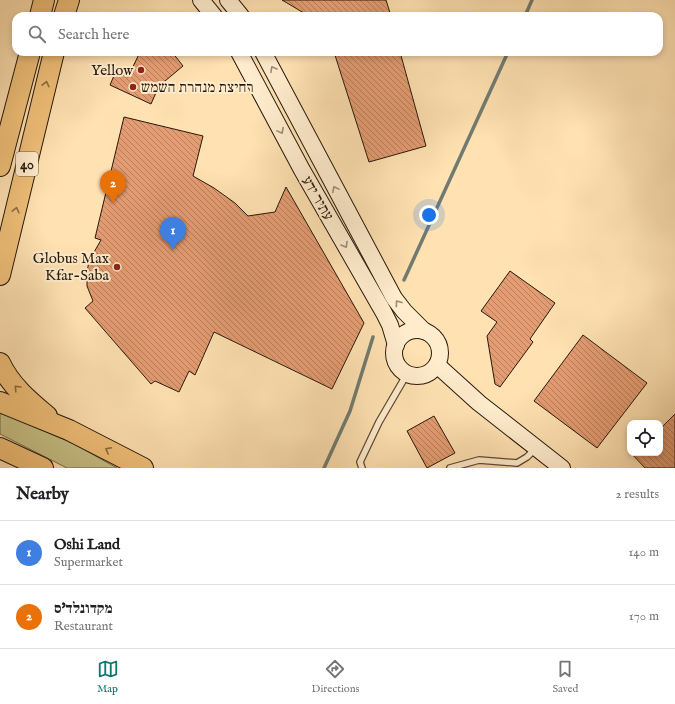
<!DOCTYPE html>
<html lang="en">
<head>
<meta charset="utf-8">
<style>
	:root { --surface:#fff; --page:#f6f6f6; --text:#202124; --muted:#757577; --line:#e0e0e0; --accent:#0f766e }
	body { margin:0; font-family:"IM FELL English","Frank Ruhl Libre",serif; background:var(--page); color:var(--text) }
	.controls { position:absolute; right:12px; bottom:12px; display:grid; overflow:hidden; border-radius:8px; box-shadow:0 2px 6px #0003 }
	.controls button { width:36px; height:36px; display:grid; place-items:center; padding:0; border:0; border-bottom:1px solid var(--line); background:var(--surface); color:var(--text); font:20px sans-serif }
	.you { position:absolute; left:429px; top:215px; width:14px; height:14px; margin:-10px; border:3px solid #fff; border-radius:50%; background:#1a73e8; box-shadow:0 0 0 6px #1a73e833 }
	.badge { display:grid; place-items:center; width:26px; height:26px; border-radius:50%; background:var(--accent); color:#fff; font-size:13px; font-weight:700 }
	.pin { position:absolute; translate:-50% -33px; filter:drop-shadow(0 1px 2px #0008) }
	.pin::after { content:''; position:absolute; top:21px; width:14px; height:12px; background:inherit; clip-path:polygon(0 0,100% 0,50% 100%) }
	.list { margin:0; padding:0; list-style:none }
	h2 { display:flex; justify-content:space-between; align-items:center; height:52px; margin:0; padding:0 16px; font-size:17px }
	h2 small { font-size:13px; font-weight:400; color:var(--muted) }
	.list li { display:grid; grid-template-columns:26px 1fr auto; gap:12px; align-items:center; box-sizing:border-box; height:64px; padding:0 16px; border-top:1px solid var(--line) }
	.list b { display:block; font-size:15px; white-space:nowrap }
	.list p { margin:0; font-size:13px; white-space:nowrap; color:var(--muted) }
	.list em { font-size:13px; font-style:normal; color:var(--muted) }
	.icon { flex:none; width:22px; height:22px; fill:none; stroke:currentColor; stroke-width:2; stroke-linecap:round; stroke-linejoin:round }
	.map { position:relative; flex:none; width:675px; height:468px; overflow:hidden }
	.search { position:absolute; background:var(--surface); box-shadow:0 2px 6px #0003; left:12px; right:12px; top:12px; height:44px; display:flex; align-items:center; gap:10px; box-sizing:border-box; padding:0 14px; border-radius:12px; color:var(--muted); font-size:15px }
	.sheet { height:180px; background:var(--surface) }
	nav { display:flex; justify-content:space-around; align-items:center; box-sizing:border-box; height:56px; border-top:1px solid var(--line); background:var(--surface); font-size:11px; color:var(--muted) }
	nav a { display:grid; justify-items:center; gap:2px }
	nav .on { color:var(--accent) }
	.map>svg:first-child { display:block }
	.green { fill:#c7c187; stroke:#766d4a }
	.lines { fill:none; stroke-linecap:round; stroke-linejoin:round }
	.stream { stroke:#717b71; stroke-width:3.5 }
	.building { fill:url(#building-back-hatch); stroke:#26190c }
	.lane-casing { stroke:#5c4b36; stroke-width:8 }
	.secondary-casing { stroke:#26190c; stroke-width:18 }
	.highway-casing { stroke:#26190c; stroke-width:22 }
	.lane { stroke:#ffeccd; stroke-width:5.5 }
	.secondary { stroke:#ffeccd; stroke-width:16 }
	.highway { stroke:#f0c079; stroke-width:20 }
	.oneway { stroke:#9d8d76 }
	.oneway2 { stroke:#8b6c42 }
	.poi-dot { fill:#8f2418; stroke:#ffeccd; stroke-width:1.5 }
	.labels { text-anchor:middle; stroke-width:4; stroke-linejoin:round; paint-order:stroke }
	.shield { fill:#ffeccd; stroke:#675846; stroke-width:1 }
	.shield-label { font-size:14px; font-weight:bold; fill:#26190c }
	.poi-label { font-size:15px; fill:#26190c; stroke:#ffeccd; text-anchor:end }
	.street-label { font-size:15px; fill:#26190c; stroke:#ffeccd }
</style>
</head>
<body>
<div class="map">
<svg width="675" height="468" viewBox="0 0 675 468">
	<defs>
		<pattern id="building-back-hatch" width="6" height="6" patternUnits="userSpaceOnUse"><rect width="6" height="6" fill="#e49c72"/><path d="M-1 5l2 2M0 0l6 6M5-1l2 2" fill="none" stroke="#b97e5c"/></pattern>
	</defs>
	<rect width="100%" height="100%" fill="#ffe1b2"/>
	<filter id="stains"><feTurbulence type="fractalNoise" baseFrequency=".005" numOctaves="4"/><feColorMatrix values="0 0 0 0 .2 0 0 0 0 .09 0 0 0 0 .02 0 0 0 .5 -.17"/></filter>
	<radialGradient id="worn" r=".72"><stop offset=".6" stop-color="#630" stop-opacity="0"/><stop offset="1" stop-color="#630" stop-opacity=".3"/></radialGradient>
	<polygon class="green" points="0,411 76,445 117,468 67,468 0,434"/>
	<g class="lines">
		<g class="stream">
			<polyline points="525,16 532,0"/>
			<polyline points="404,280 508,52"/>
			<polyline points="324,468 350,411 373,337"/>
		</g>
	</g>
	<g class="building">
		<polygon points="282,0 386,0 391,16 309,16"/>
		<polygon points="140,52 172,52 183,66 159,86 151,104 110,85 116,71 128,77"/>
		<polygon points="334,52 400,52 426,146 369,162"/>
		<polygon points="124,117 203,136 193,176 214,188 235,203 248,216 275,212 286,187 364,323 332,389 214,332 195,375 189,371 179,392 155,381 151,384 85,308 93,301 87,286 87,272 89,261 101,240 95,238"/>
		<polygon points="510,271 555,303 530,339 533,342 500,387 495,384 487,336 497,322 481,311"/>
		<polygon points="583,335 647,383 597,448 534,401"/>
		<polygon points="675,414 675,468 645,468 631,453 660,453 660,429"/>
		<polygon points="434,416 455,453 427,468 407,431"/>
	</g>
	<g class="lines">
		<g class="lane-casing">
			<g id="lane">
				<polyline points="362,468 360,462 379,422 407,374"/>
				<polyline points="450,468 479,460 517,463 527,457 535,449"/>
			</g>
		</g>
		<g class="secondary-casing">
			<g id="secondary">
				<polyline points="201,0 214,16"/>
				<polyline points="228,0 241,16"/>
				<polyline points="239,52 302,170 384,313 390,325 396,345"/>
				<polyline points="263,52 394,298 404,311 424,331"/>
				<circle cx="417" cy="353" r="23"/>
				<polyline points="437,365 479,403 562,468"/>
			</g>
		</g>
		<g class="highway-casing">
			<g id="highway">
				<polyline points="40,16 44,0"/>
				<polyline points="64,16 69,0"/>
				<polyline points="0,166 30,52"/>
				<polyline points="0,275 54,52"/>
				<path d="M0,363C10,385 29,401 47,416"/>
				<polyline points="0,402 69,430 143,468"/>
				<polyline points="0,448 43,468"/>
			</g>
		</g>
		<use href="#lane" class="lane"/>
		<use href="#secondary" class="secondary"/>
		<use href="#highway" class="highway"/>
	</g>
	<defs><path id="oneway-chevron" d="M-2-3.5L2.5 0L-2 3.5" fill="none" stroke-width="1.6" stroke-linecap="round" stroke-linejoin="round"/></defs>
	<g class="oneway">
		<use href="#oneway-chevron" transform="translate(273 69) rotate(-119)"/>
		<use href="#oneway-chevron" transform="translate(281 131) rotate(62)"/>
		<use href="#oneway-chevron" transform="translate(335 189) rotate(-118)"/>
		<use href="#oneway-chevron" transform="translate(345 245) rotate(60)"/>
		<use href="#oneway-chevron" transform="translate(398 303) rotate(-126)"/>
	</g>
	<g class="oneway2">
		<use href="#oneway-chevron" transform="translate(46 84) rotate(-77)"/>
		<use href="#oneway-chevron" transform="translate(16 210) rotate(-77)"/>
		<use href="#oneway-chevron" transform="translate(17 388) rotate(-134)"/>
		<use href="#oneway-chevron" transform="translate(108 450) rotate(-153)"/>
	</g>
	<g class="poi-dot">
		<circle cx="141" cy="70" r="4"/>
		<circle cx="133" cy="87" r="4"/>
		<circle cx="117" cy="267" r="4"/>
	</g>
	<g class="labels">
		<rect class="shield" x="16" y="152" width="22" height="24" rx="3"/>
		<g class="shield-label">
			<text x="27" y="169">40</text>
		</g>
		<g class="poi-label">
			<text x="133" y="75">Yellow</text>
			<text x="141" y="92" text-anchor="start">רחיצת מנהרת השמש</text>
			<text x="109" y="263">Globus Max<tspan x="109" dy="17">Kfar-Saba</tspan></text>
		</g>
		<g class="street-label">
			<text transform="translate(318 198) rotate(60)" y="5">עתיר ידע</text>
		</g>
	</g>
	<rect width="100%" height="100%" filter="url(#stains)"/>
	<rect width="100%" height="100%" fill="url(#worn)"/>
</svg>
<div class="controls">
<button><svg class="icon" aria-label="locate" viewBox="0 0 24 24"><circle cx="12" cy="12" r="6"/><path d="M12 2v4M12 18v4M2 12h4M18 12h4"/></svg></button>
</div>
<div class="you"></div>
<div class="pin badge" style="left:173px;top:250px;background:#3f7fe0">1</div>
<div class="pin badge" style="left:113px;top:203px;background:#e8710a">2</div>
<div class="search"><svg class="icon" aria-label="search" viewBox="0 0 24 24"><circle cx="10" cy="10" r="6"/><path d="M15 15l6 6"/></svg>Search here</div>
</div>
<section class="sheet">
<h2>Nearby<small>2 results</small></h2>
<ul class="list">
<li><span class="badge" style="background:#3f7fe0">1</span><div><b>Oshi Land</b><p>Supermarket</p></div><em>140 m</em></li>
<li><span class="badge" style="background:#e8710a">2</span><div><b>מקדונלד'ס</b><p>Restaurant</p></div><em>170 m</em></li>
</ul>
</section>
<nav>
<a class="on"><svg class="icon" aria-label="map" viewBox="0 0 24 24"><path d="M3 6l6-2 6 2 6-2v14l-6 2-6-2-6 2zM9 4v14M15 6v14"/></svg>Map</a>
<a><svg class="icon" aria-label="directions" viewBox="0 0 24 24"><path d="M12 3l9 9-9 9-9-9zM9 14v-3h6M13 9l2 2-2 2"/></svg>Directions</a>
<a><svg class="icon" aria-label="saved" viewBox="0 0 24 24"><path d="M7 4h10v16l-5-4-5 4z"/></svg>Saved</a>
</nav>
</body>
</html>
